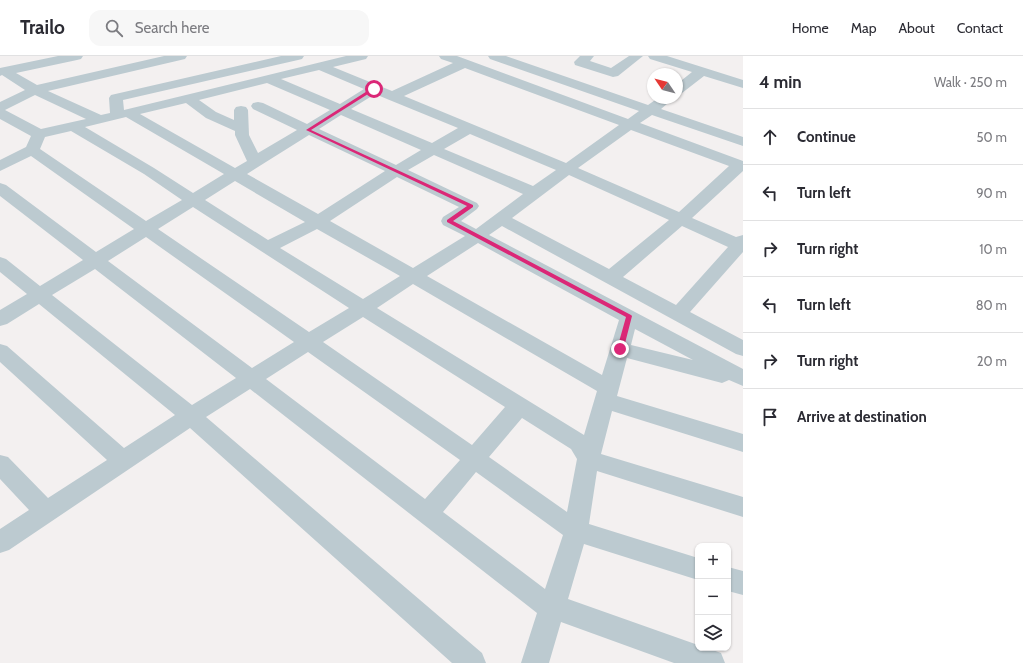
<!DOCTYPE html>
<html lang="en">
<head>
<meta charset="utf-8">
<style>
	:root { --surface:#fff; --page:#f7f7f7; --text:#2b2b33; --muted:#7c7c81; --line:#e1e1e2 }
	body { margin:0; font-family:Cabin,sans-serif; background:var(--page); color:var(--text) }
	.controls { position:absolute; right:12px; bottom:12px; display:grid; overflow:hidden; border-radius:8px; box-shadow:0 1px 3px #0004 }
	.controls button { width:36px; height:36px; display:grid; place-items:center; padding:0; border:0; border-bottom:1px solid var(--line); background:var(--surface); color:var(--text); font:20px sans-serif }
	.compass { position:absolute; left:647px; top:12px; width:36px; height:36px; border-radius:50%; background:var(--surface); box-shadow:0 1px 3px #0004; rotate:305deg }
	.stop { position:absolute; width:12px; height:12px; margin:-9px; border:3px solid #db2777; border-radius:50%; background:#fff }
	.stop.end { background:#db2777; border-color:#fff; box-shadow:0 1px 4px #0008 }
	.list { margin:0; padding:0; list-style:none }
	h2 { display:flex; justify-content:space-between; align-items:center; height:52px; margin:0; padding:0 16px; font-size:17px }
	h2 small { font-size:13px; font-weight:400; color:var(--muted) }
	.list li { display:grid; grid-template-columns:26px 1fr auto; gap:12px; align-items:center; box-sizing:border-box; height:56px; padding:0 16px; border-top:1px solid var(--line) }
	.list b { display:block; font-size:15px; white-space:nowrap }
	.list em { font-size:13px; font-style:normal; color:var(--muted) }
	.icon { flex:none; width:22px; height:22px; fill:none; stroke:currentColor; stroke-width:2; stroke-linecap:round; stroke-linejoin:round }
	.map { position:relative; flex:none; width:743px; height:607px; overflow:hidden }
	header { display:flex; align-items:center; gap:24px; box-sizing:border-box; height:56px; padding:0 20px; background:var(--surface); border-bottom:1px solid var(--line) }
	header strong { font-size:19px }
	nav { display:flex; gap:22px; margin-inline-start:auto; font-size:14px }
	.search { width:280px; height:36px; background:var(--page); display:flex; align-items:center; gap:10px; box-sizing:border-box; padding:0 14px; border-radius:12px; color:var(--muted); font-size:15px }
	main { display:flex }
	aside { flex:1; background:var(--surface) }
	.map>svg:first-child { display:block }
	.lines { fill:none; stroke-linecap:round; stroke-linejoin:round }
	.street { fill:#bccad0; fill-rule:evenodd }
	.route { fill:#db2777 }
</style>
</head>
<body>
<header>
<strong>Trailo</strong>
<div class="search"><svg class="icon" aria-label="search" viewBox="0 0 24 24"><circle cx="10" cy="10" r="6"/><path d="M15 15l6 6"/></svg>Search here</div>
<nav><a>Home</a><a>Map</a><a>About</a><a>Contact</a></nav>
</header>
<main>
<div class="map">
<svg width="743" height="607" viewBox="0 0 743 607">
	<rect width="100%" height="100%" fill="#f3f0f0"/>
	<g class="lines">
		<g class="street">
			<path d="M58,0H83L81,3L77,4L16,17L37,29L164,0H187L185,3L48,35L101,59L110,57L109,42L111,39L281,0H304L302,3L298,4L123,44L124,54L346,0H368L366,3L333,11L392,35L453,7L441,3L439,0H457L628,63L639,55L490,3L488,0H506L648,49L658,42H674L661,53L743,81V90L652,59L640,67L743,105V115L692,162L736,181L743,179V196L690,256L743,284V300L736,298L502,170L489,179L743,313V330L729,324L722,327L627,302L617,340L743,378V396L612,355L601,398L743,441V461L597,415L589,468L698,502V524L584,488L568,543L698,589V592H707L721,597L725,607H674L561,566L549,607H521L537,557L250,333L206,361L482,597L486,607H452L190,372L9,494L0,497V473L29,454L0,423V399L8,401L48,442L107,404L0,306V288L7,290L124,392L175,359L39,248L7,268L0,270V254L27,238L0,216V201L6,203L40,230L83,204L0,140V127L6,129L96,196L134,173L31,100L0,115V104L26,91L31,80L0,63V46L25,34L2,19L0,20V12ZM465,12L619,69L566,107L404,40ZM319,14L364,33L340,48L281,23ZM267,27L330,54L307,68L263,47L258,46L253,47L251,50L253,53L297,74L258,97L249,79L248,54L246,51L241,50L236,51L234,54V64L216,56L199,44ZM375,38L387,43L458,72L432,87L351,53ZM35,39L86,63L41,73L5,54ZM186,47L206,62L235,75V79L247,105L235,112L140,58ZM341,59L421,94L396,109L319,73ZM126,61L224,118L193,137L154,112L85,71ZM631,74L729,110L679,156L578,112ZM71,75L144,118L182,144L146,165L40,93L45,81ZM470,78L556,114L533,130L444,93ZM309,79L385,115L318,158L247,118ZM434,99L523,138L476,173L461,165L477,153L479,150L477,147L408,114ZM569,119L669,164L609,213L512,162ZM397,121L459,151L443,161L441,165L443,169L465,180L413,212L330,165ZM235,125L305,166L268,184L205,144ZM193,151L349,252L309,276L158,173ZM682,170L728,191L676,249L623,221ZM317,173L400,220L363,243L280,192ZM146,181L294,286L252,312L108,205ZM478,187L619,264L602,319L427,220ZM95,213L236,322L192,349L52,239ZM413,228L597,335L584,379L377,252ZM363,261L505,351L472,389L323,286ZM635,273L693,304L631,289ZM308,296L460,404L425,443L266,323ZM522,362L571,393L577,403L567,456L489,401ZM476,416L563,479L545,533L443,456Z"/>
			<polygon points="580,0 594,0 590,5 611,12 629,0 643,0 618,20 613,21 575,9 574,6"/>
			<polygon points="648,0 667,0 743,24 743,32 704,20 682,37 677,38 677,28 692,16 650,3"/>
			<polygon points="728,511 743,515 743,539 728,535"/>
		</g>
	</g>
	<polygon class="route" points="372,32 376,33 311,74 473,149 473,151 453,165 631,259 632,260 623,295 620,295 617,293 626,261 447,166 447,164 467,150 306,74"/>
</svg>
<div class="controls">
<button>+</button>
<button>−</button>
<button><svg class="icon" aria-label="layers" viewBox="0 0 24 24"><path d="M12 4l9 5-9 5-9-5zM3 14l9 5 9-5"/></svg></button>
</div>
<svg class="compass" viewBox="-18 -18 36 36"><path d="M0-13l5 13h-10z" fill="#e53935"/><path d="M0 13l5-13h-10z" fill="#7c7c81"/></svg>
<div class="stop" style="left:374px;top:33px"></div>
<div class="stop end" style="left:620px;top:293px"></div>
</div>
<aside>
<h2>4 min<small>Walk · 250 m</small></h2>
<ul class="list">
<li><svg class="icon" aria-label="ahead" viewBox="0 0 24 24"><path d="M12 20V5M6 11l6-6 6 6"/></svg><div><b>Continue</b></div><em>50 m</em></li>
<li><svg class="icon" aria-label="left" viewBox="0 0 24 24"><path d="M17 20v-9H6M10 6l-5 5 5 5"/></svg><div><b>Turn left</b></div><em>90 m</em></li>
<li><svg class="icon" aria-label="right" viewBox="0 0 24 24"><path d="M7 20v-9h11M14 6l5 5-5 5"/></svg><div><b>Turn right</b></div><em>10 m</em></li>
<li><svg class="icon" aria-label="left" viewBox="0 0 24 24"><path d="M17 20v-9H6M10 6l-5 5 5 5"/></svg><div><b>Turn left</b></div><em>80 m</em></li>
<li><svg class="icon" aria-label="right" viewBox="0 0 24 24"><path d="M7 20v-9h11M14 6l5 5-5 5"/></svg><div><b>Turn right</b></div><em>20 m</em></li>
<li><svg class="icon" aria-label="arrive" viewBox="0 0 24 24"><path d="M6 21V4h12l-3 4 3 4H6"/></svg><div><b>Arrive at destination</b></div></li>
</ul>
</aside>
</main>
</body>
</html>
